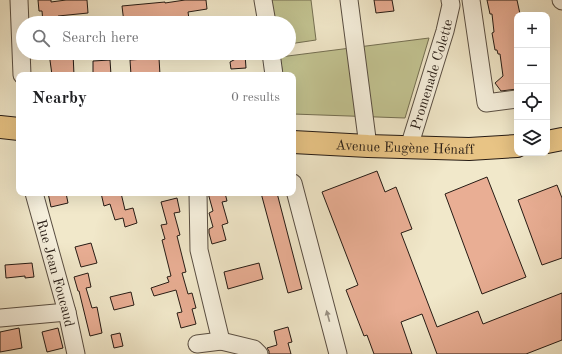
<!DOCTYPE html>
<html lang="en">
<head>
<meta charset="utf-8">
<style>
	:root { --surface:#fff; --page:#f2f2f2; --text:#202124; --muted:#757577; --line:#e0e0e0 }
	body { margin:0; font-family:"Old Standard TT",serif; background:var(--page); color:var(--text) }
	.controls { position:absolute; right:12px; top:12px; display:grid; overflow:hidden; border-radius:8px; box-shadow:0 4px 16px #0002 }
	.controls button { width:36px; height:36px; display:grid; place-items:center; padding:0; border:0; border-bottom:1px solid var(--line); background:var(--surface); color:var(--text); font:20px sans-serif }
	.list { margin:0; padding:0; list-style:none }
	h2 { display:flex; justify-content:space-between; align-items:center; height:52px; margin:0; padding:0 16px; font-size:17px }
	h2 small { font-size:13px; font-weight:400; color:var(--muted) }
	.icon { flex:none; width:22px; height:22px; fill:none; stroke:currentColor; stroke-width:2; stroke-linecap:round; stroke-linejoin:round }
	.map { position:relative; flex:none; width:562px; height:354px; overflow:hidden }
	.search { position:absolute; background:var(--surface); box-shadow:0 4px 16px #0002; left:16px; top:16px; width:280px; height:44px; display:flex; align-items:center; gap:10px; box-sizing:border-box; padding:0 14px; border-radius:22px; color:var(--muted); font-size:15px }
	.panel { position:absolute; background:var(--surface); box-shadow:0 4px 16px #0002; left:16px; top:72px; width:280px; height:124px; border-radius:8px }
	.map>svg:first-child { display:block }
	.green { fill:#c2c391; stroke:#746f52 }
	.building { fill:#e9ae94; stroke:#261b14 }
	.lines { fill:none; stroke-linecap:round; stroke-linejoin:round }
	.minor-casing { stroke:#594e42; stroke-width:19 }
	.major-casing { stroke:#261b14; stroke-width:24 }
	.minor { stroke:#f6f0dd; stroke-width:17 }
	.major { stroke:#e8c485; stroke-width:22 }
	.oneway { fill:#989083 }
	.labels { text-anchor:middle; stroke-width:3.5; stroke-linejoin:round; paint-order:stroke }
	.street-label { font-size:14px; fill:#261b14; stroke:#f6f0dd }
</style>
</head>
<body>
<div class="map">
<svg width="562" height="354" viewBox="0 0 562 354">
	<rect width="100%" height="100%" fill="#f1e8ca"/>
	<filter id="stains"><feTurbulence type="fractalNoise" baseFrequency=".005" numOctaves="4"/><feColorMatrix values="0 0 0 0 .2 0 0 0 0 .09 0 0 0 0 .02 0 0 0 .5 -.17"/></filter>
	<radialGradient id="worn" r=".72"><stop offset=".6" stop-color="#630" stop-opacity="0"/><stop offset="1" stop-color="#630" stop-opacity=".3"/></radialGradient>
	<g class="green">
		<polygon points="269,0 311,0 316,40 289,44 289,23 273,23"/>
		<polygon points="429,38 405,118 293,114 293,75 283,75 280,57"/>
	</g>
	<g class="building">
		<polygon points="38,0 51,0 51,2 66,0 87,0 88,13 58,16 59,23 43,23 42,11 39,11"/>
		<polygon points="185,0 206,0 207,9 188,12 189,19 156,23 124,23 122,6 165,2 165,3"/>
		<polygon points="374,0 392,0 394,11 376,13"/>
		<polygon points="487,0 517,0 520,14 517,15 517,89 501,91 495,83 503,76 500,54 498,54 497,50 495,50 492,33 494,32 492,14 490,14"/>
		<polygon points="49,53 73,53 74,75 52,75"/>
		<polygon points="245,54 246,68 231,69 230,62"/>
		<polygon points="159,58 160,75 131,75 130,60"/>
		<polygon points="110,60 111,75 93,75 93,61"/>
		<polygon points="377,171 385,192 396,187 412,229 401,233 437,327 478,311 483,324 562,293 562,340 526,354 437,354 422,314 401,322 412,354 374,354 367,335 364,336 346,290 358,285 322,192"/>
		<polygon points="487,177 526,277 482,294 445,194"/>
		<polygon points="557,185 562,198 562,258 542,265 518,200"/>
		<polygon points="48,193 66,193 68,203 51,207"/>
		<polygon points="101,193 121,193 125,210 133,208 137,223 125,227 123,218 115,220 110,204 104,206"/>
		<polygon points="208,193 225,193 227,201 222,202 228,223 222,225 226,240 212,244 209,233 209,229 213,227 209,213 213,211"/>
		<polygon points="261,193 277,193 302,289 288,293"/>
		<polygon points="177,198 180,212 174,213 180,235 177,236 186,272 182,273 188,294 192,293 196,308 192,309 196,324 181,328 177,313 182,312 176,290 154,296 151,288 169,282 167,277 171,276 162,240 165,239 161,225 167,224 161,202"/>
		<polygon points="91,243 97,263 81,267 75,247"/>
		<polygon points="32,263 34,277 25,278 25,276 6,278 5,265"/>
		<polygon points="259,263 263,279 228,289 224,272"/>
		<polygon points="88,273 91,287 86,288 92,308 97,307 102,333 90,336 79,291 78,291 74,277"/>
		<polygon points="131,292 134,305 114,310 110,297"/>
		<polygon points="288,327 292,342 288,343 291,354 269,354 269,351 267,348 277,345 274,331"/>
		<polygon points="19,328 22,348 0,352 0,332"/>
		<polygon points="58,328 63,348 47,352 42,332"/>
		<polygon points="120,333 123,346 114,348 111,335"/>
	</g>
	<g class="lines">
		<g class="minor-casing">
			<g id="minor">
				<polyline points="19,0 22,75"/>
				<polyline points="263,0 267,23"/>
				<polyline points="349,0 368,146"/>
				<polyline points="471,0 486,103 517,99"/>
				<polyline points="561,0 562,1"/>
				<polyline points="271,53 274,75"/>
				<path id="s1" d="M409,147L445,31L451,5L450,0"/>
				<polyline points="293,183 338,354"/>
				<path id="s2" d="M34,193L67,312L76,354"/>
				<polyline points="198,193 199,250 221,341 254,349 259,354"/>
				<polyline points="0,318 67,312"/>
				<polyline points="197,344 221,341"/>
			</g>
		</g>
		<g class="major-casing">
			<g id="major">
				<polyline points="0,127 19,129"/>
				<path id="s3" d="M293,142L368,146L469,149L517,146"/>
				<polyline points="547,142 562,139"/>
			</g>
		</g>
		<use href="#minor" class="minor"/>
		<use href="#major" class="major"/>
	</g>
	<defs><path id="oneway-solid" d="M-6-.8H1V-3.2L6.5 0L1 3.2V.8H-6Z"/></defs>
	<use class="oneway" href="#oneway-solid" transform="translate(328 316) rotate(-105)"/>
	<g class="labels">
		<g class="street-label">
			<text dy="5" stroke="none"><textPath href="#s1" startOffset="76">Promenade Colette</textPath></text>
			<text dy="5" stroke="none"><textPath href="#s3" startOffset="112">Avenue Eugène Hénaff</textPath></text>
			<text dy="5" stroke="none"><textPath href="#s2" startOffset="83">Rue Jean Foucaud</textPath></text>
		</g>
	</g>
	<rect width="100%" height="100%" filter="url(#stains)"/>
	<rect width="100%" height="100%" fill="url(#worn)"/>
</svg>
<div class="controls">
<button>+</button>
<button>−</button>
<button><svg class="icon" aria-label="locate" viewBox="0 0 24 24"><circle cx="12" cy="12" r="6"/><path d="M12 2v4M12 18v4M2 12h4M18 12h4"/></svg></button>
<button><svg class="icon" aria-label="layers" viewBox="0 0 24 24"><path d="M12 4l9 5-9 5-9-5zM3 14l9 5 9-5"/></svg></button>
</div>
<div class="search"><svg class="icon" aria-label="search" viewBox="0 0 24 24"><circle cx="10" cy="10" r="6"/><path d="M15 15l6 6"/></svg>Search here</div>
<section class="panel">
<h2>Nearby<small>0 results</small></h2>
<ul class="list">
</ul>
</section>
</div>
</body>
</html>
